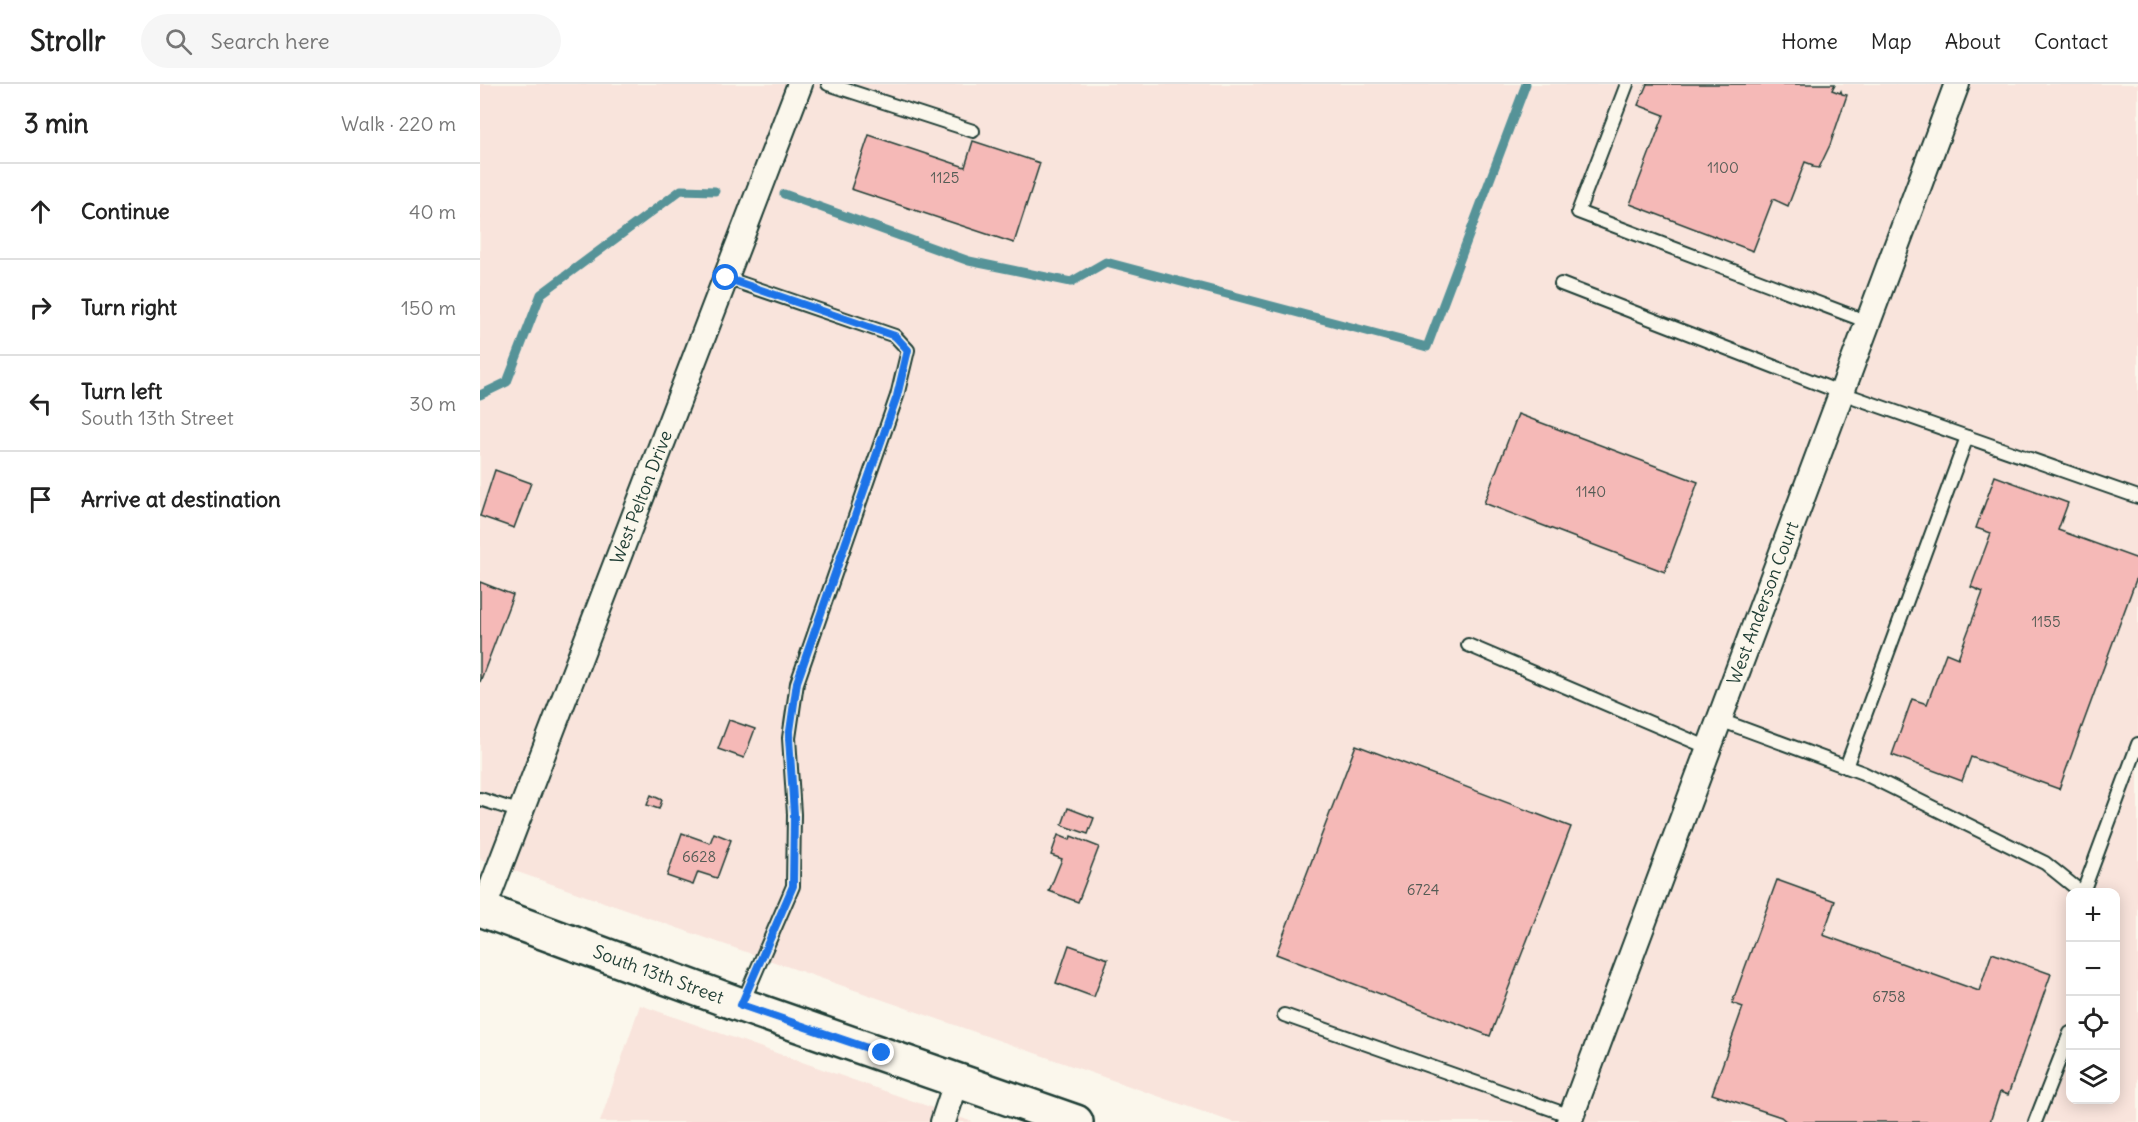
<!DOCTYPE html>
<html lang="en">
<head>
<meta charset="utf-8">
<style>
	:root { --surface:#fff; --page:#f6f6f6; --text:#222; --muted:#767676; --line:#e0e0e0 }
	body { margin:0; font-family:Delius,sans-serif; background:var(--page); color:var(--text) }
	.controls { position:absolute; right:18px; bottom:18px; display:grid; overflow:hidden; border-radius:12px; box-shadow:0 3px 15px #0003 }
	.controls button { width:54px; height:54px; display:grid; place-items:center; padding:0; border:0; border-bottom:2px solid var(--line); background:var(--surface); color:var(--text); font:30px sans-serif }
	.stop { position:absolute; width:18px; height:18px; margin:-14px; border:4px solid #1a73e8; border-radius:50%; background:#fff }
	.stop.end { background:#1a73e8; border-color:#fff; box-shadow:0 2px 6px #0008 }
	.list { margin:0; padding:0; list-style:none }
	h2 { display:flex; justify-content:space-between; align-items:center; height:78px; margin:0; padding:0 24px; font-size:26px }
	h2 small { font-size:20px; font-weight:400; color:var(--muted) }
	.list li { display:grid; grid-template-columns:39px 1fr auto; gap:18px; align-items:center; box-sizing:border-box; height:96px; padding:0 24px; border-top:2px solid var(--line) }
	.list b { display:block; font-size:22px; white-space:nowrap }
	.list p { margin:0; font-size:20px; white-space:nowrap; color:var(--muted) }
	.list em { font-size:20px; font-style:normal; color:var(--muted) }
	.icon { flex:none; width:33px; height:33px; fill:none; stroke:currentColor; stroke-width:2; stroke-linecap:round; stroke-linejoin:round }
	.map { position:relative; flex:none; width:1658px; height:1038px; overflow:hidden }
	header { display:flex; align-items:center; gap:36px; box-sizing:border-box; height:84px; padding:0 30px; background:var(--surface); border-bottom:2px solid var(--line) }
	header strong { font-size:28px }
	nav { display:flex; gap:33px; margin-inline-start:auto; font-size:21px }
	.search { width:420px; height:54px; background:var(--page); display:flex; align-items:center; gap:15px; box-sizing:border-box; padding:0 21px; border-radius:33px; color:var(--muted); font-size:22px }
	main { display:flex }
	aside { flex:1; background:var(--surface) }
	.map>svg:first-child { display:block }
	.built { fill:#f9e4dc; fill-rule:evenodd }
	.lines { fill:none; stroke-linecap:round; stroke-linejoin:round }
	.stream { stroke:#579398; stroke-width:9 }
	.building { fill:#f5b9b7; stroke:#1f3d34; stroke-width:1.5 }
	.lane-casing { stroke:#1f3d34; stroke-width:16 }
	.street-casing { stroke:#1f3d34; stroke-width:28 }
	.secondary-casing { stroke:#1f3d34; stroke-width:38 }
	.lane { stroke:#fbf7ec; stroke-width:12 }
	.street { stroke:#fbf7ec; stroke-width:24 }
	.secondary { stroke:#fbf7ec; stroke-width:33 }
	.route { stroke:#1a73e8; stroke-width:8 }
	.labels { text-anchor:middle; stroke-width:4.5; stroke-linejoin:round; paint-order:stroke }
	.number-label { font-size:15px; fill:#545c55 }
	.street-label { font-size:18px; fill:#1f3d34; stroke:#fbf7ec }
</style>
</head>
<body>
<header>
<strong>Strollr</strong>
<div class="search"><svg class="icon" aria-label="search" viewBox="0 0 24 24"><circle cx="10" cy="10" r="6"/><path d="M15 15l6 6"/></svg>Search here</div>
<nav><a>Home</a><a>Map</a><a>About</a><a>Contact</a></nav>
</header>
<main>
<aside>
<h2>3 min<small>Walk · 220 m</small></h2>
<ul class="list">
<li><svg class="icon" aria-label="ahead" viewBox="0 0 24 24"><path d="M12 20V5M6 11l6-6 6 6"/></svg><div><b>Continue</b></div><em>40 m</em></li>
<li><svg class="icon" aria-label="right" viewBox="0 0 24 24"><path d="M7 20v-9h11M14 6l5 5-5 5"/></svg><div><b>Turn right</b></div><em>150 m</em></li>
<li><svg class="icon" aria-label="left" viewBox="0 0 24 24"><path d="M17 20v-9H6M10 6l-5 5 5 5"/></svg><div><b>Turn left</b><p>South 13th Street</p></div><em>30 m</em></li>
<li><svg class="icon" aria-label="arrive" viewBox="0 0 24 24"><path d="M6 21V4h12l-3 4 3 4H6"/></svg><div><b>Arrive at destination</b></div></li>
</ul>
</aside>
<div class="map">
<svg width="1658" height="1038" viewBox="0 0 1658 1038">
	<rect width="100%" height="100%" fill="#fbf7ec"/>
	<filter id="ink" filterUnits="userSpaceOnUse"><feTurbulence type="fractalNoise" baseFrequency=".0167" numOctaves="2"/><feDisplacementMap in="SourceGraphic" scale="12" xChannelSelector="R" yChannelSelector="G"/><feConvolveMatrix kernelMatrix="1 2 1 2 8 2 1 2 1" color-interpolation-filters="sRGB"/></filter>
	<g filter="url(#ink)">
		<g class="built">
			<path d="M0,0H1658V1038H752L0,775ZM1590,808H1636V1016H1590Z"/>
			<polygon points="160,921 493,1038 120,1038"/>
		</g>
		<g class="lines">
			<g class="stream">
				<polyline points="304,110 489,177 591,198 626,178 947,263 1046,0"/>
				<polyline points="0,311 27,298 61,210 201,106 235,107"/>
			</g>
		</g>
		<g class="building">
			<polygon points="1167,0 1355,0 1352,6 1360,9 1361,7 1362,10 1367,11 1350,61 1339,84 1332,83 1333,81 1325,78 1308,122 1293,115 1273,167 1150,120 1184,31 1158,21"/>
			<polygon points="389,51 485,83 493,57 560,79 534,159 371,105"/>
			<polygon points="1038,330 1218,398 1185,488 1004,419"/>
			<polygon points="15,386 51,399 34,444 0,432"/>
			<polygon points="1515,392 1588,419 1578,446 1658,475 1658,490 1579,705 1491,673 1482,697 1412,671 1432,615 1447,620 1466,569 1478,574 1503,508 1491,503 1511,449 1496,444"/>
			<polygon points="0,498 33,511 0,598"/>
			<polygon points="249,636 275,645 264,674 238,665"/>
			<polygon points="876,661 1091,743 1010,952 796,870"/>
			<polygon points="171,711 182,716 179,725 167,721"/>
			<polygon points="588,724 614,734 608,750 582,741"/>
			<polygon points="202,749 230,759 234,749 251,756 237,794 218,788 213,801 187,792"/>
			<polygon points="578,751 590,756 591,752 619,763 598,818 569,807 582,775 571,771"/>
			<polygon points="1297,796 1355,817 1343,851 1499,907 1512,869 1571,890 1528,1011 1520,1008 1510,1038 1307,1038 1301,1033 1232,1010 1263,923 1252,919"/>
			<polygon points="589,861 628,875 614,913 576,899"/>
		</g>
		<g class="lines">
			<g class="lane-casing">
				<g id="lane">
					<polyline points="348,0 493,47"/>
					<polyline points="1147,0 1098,128 1388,238"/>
					<polyline points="246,194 415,252 428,266 417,312 317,599 309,654 314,730 313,802 262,920"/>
					<polyline points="1081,200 1362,309 1658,413"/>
					<polyline points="988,561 1229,664"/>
					<polyline points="1240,636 1383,689 1565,779 1601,808"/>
					<polyline points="1366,683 1487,353"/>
					<polyline points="0,715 41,728"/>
					<polyline points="1603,808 1658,660"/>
					<polyline points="804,931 1091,1032"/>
					<polyline points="1555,1038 1590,949"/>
				</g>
			</g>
			<g class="street-casing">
				<g id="street">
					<path id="s1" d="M3,826L320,0"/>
					<polyline points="463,1038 477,996"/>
					<path id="s2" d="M1089,1038L1477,0"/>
				</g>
			</g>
			<g class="secondary-casing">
				<g id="secondary">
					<path id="s3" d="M0,825L261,921L596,1038"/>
				</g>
			</g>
			<use href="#lane" class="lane"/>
			<use href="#street" class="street"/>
			<use href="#secondary" class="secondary"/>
		</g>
	</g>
	<g class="lines" filter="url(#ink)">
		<polyline class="route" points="246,194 415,252 428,266 417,312 317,598 309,654 314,730 313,802 261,921 402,969"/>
	</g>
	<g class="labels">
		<g class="number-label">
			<text x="1243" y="89">1100</text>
			<text x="465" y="99">1125</text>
			<text x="1111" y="413">1140</text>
			<text x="1566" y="543">1155</text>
			<text x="219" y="778">6628</text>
			<text x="943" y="811">6724</text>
			<text x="1409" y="918">6758</text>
		</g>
		<g class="street-label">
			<text dy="6" stroke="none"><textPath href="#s1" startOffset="442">West Pelton Drive</textPath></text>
			<text dy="6" stroke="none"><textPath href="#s2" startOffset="554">West Anderson Court</textPath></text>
			<text dy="6" stroke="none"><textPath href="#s3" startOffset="190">South 13th Street</textPath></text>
		</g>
	</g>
</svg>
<div class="controls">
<button>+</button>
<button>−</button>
<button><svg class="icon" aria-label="locate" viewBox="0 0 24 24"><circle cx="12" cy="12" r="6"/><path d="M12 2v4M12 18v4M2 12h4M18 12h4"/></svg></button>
<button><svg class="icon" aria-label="layers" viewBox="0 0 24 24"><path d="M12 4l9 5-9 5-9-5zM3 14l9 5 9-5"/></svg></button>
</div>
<div class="stop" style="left:246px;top:194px"></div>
<div class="stop end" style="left:402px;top:969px"></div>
</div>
</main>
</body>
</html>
